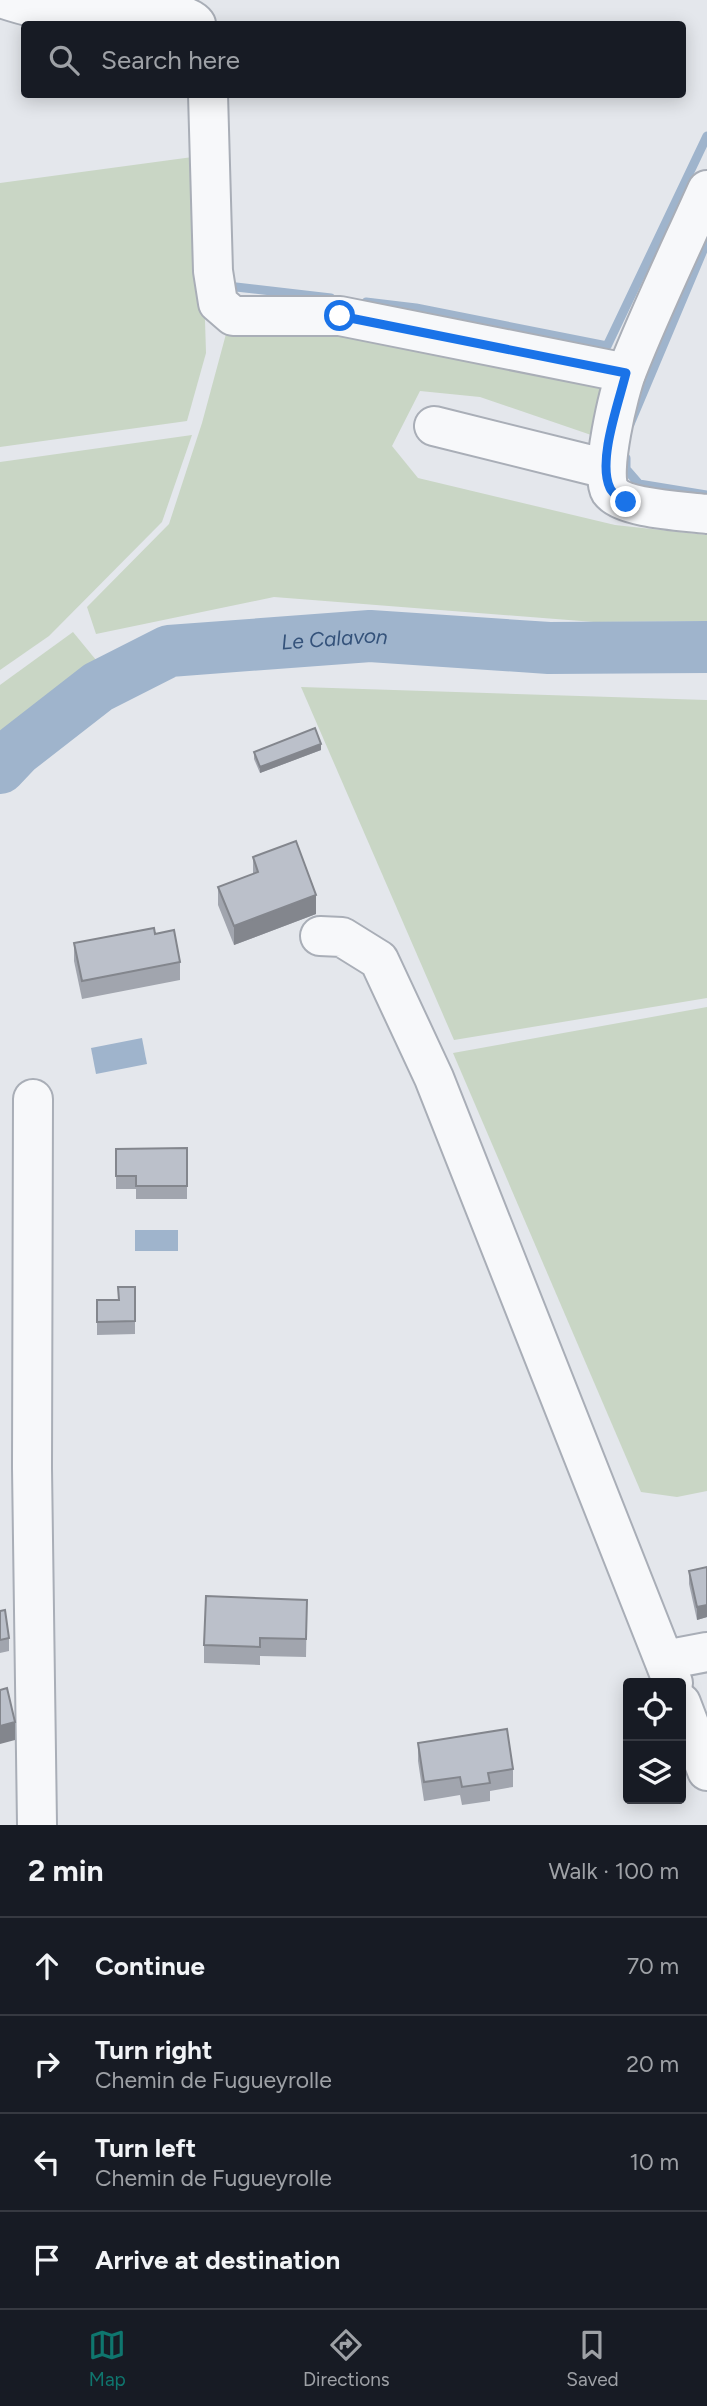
<!DOCTYPE html>
<html lang="en">
<head>
<meta charset="utf-8">
<style>
	:root { --surface:#171b24; --page:#20242c; --text:#f1f3f6; --muted:#9ea1a6; --line:#363941; --accent:#0f766e }
	body { margin:0; font-family:Figtree,sans-serif; background:var(--page); color:var(--text) }
	.controls { position:absolute; right:21px; bottom:21px; display:grid; overflow:hidden; border-radius:7px; box-shadow:0 4px 18px #0003 }
	.controls button { width:63px; height:63px; display:grid; place-items:center; padding:0; border:0; border-bottom:2px solid var(--line); background:var(--surface); color:var(--text); font:35px sans-serif }
	.stop { position:absolute; width:21px; height:21px; margin:-16px; border:5px solid #1a73e8; border-radius:50%; background:#fff }
	.stop.end { background:#1a73e8; border-color:#fff; box-shadow:0 2px 7px #0008 }
	.list { margin:0; padding:0; list-style:none }
	h2 { display:flex; justify-content:space-between; align-items:center; height:91px; margin:0; padding:0 28px; font-size:30px }
	h2 small { font-size:23px; font-weight:400; color:var(--muted) }
	.list li { display:grid; grid-template-columns:46px 1fr auto; gap:21px; align-items:center; box-sizing:border-box; height:98px; padding:0 28px; border-top:2px solid var(--line) }
	.list b { display:block; font-size:26px; white-space:nowrap }
	.list p { margin:0; font-size:23px; white-space:nowrap; color:var(--muted) }
	.list em { font-size:23px; font-style:normal; color:var(--muted) }
	.icon { flex:none; width:38px; height:38px; fill:none; stroke:currentColor; stroke-width:2; stroke-linecap:round; stroke-linejoin:round }
	.map { position:relative; flex:none; width:707px; height:1825px; overflow:hidden }
	.search { position:absolute; background:var(--surface); box-shadow:0 4px 18px #0003; left:21px; right:21px; top:21px; height:77px; display:flex; align-items:center; gap:18px; box-sizing:border-box; padding:0 24px; border-radius:7px; color:var(--muted); font-size:26px }
	.sheet { height:483px; background:var(--surface) }
	nav { display:flex; justify-content:space-around; align-items:center; box-sizing:border-box; height:98px; border-top:2px solid var(--line); background:var(--surface); font-size:19px; color:var(--muted) }
	nav a { display:grid; justify-items:center; gap:4px }
	nav .on { color:var(--accent) }
	.map>svg:first-child { display:block }
	.green { fill:#c9d6c5 }
	.water { fill:#9fb4cc }
	.lines { fill:none; stroke-linecap:round; stroke-linejoin:round }
	.stream { stroke:#9fb4cc; stroke-width:9 }
	.river { stroke:#9fb4cc; stroke-width:52 }
	.minor-casing { stroke:#a9aeb7; stroke-width:42 }
	.minor { stroke:#f7f8fa; stroke-width:38 }
	.wall { fill:#a1a5ae }
	.shaded-wall { fill:#83868d }
	.building { fill:#bbc0ca; stroke:#83868d; stroke-width:2 }
	.route { stroke:#1a73e8; stroke-width:9 }
	.labels { text-anchor:middle; stroke-width:6; stroke-linejoin:round; paint-order:stroke }
	.water-label { font-size:21px; font-style:italic; fill:#34527a; stroke:#f4f6f9 }
</style>
</head>
<body>
<div class="map">
<svg width="707" height="1825" viewBox="0 0 707 1825">
	<rect width="100%" height="100%" fill="#e4e7ec"/>
	<g class="green">
		<polygon points="200,156 206,353 187,421 0,447 0,183"/>
		<polygon points="343,323 613,382 597,437 480,397 420,391 392,446 418,478 615,525 707,535 707,621 594,622 274,597 96,634 87,607 169,524 202,423 226,334"/>
		<polygon points="192,435 162,522 49,636 0,670 0,462"/>
		<polygon points="73,632 96,660 0,750 0,685"/>
		<polygon points="301,687 707,700 707,998 454,1040"/>
		<polygon points="707,1007 707,1491 677,1497 641,1492 453,1053"/>
	</g>
	<g class="water">
		<polygon points="142,1038 147,1064 96,1074 91,1048"/>
		<rect x="135" y="1230" width="43" height="21"/>
	</g>
	<g class="lines">
		<g class="stream">
			<polyline points="236,287 331,298"/>
			<polyline points="366,302 416,308 607,346 707,136"/>
			<polyline points="630,424 707,241"/>
			<polyline points="626,458 626,469 639,484 707,495"/>
		</g>
		<path class="river" id="s1" d="M0,768L17,750L98,687L169,651L370,636L549,648L707,647"/>
		<g class="minor-casing">
			<g id="minor">
				<path d="M7,0C17,3 28,7 39,8C70,11 179,2 196,24"/>
				<polyline points="208,94 213,271 218,303 233,316 340,316 626,373"/>
				<path d="M707,190C680,250 651,310 627,371C619,391 599,474 610,491C623,509 685,511 707,514"/>
				<polyline points="434,426 591,465 607,463"/>
				<polyline points="320,936 342,937 379,960 434,1078 673,1683"/>
				<polyline points="33,1099 32,1468 37,1825"/>
				<polyline points="665,1660 707,1652"/>
				<polyline points="681,1703 707,1771"/>
			</g>
		</g>
		<use href="#minor" class="minor"/>
	</g>
	<g class="wall">
		<polygon points="321,750 260,773 254,759 254,752"/>
		<polygon points="253,857 316,914 234,945 218,905 218,887 253,874"/>
		<polygon points="155,934 180,962 180,980 82,999 74,961 74,943"/>
		<polygon points="187,1148 187,1199 136,1199 136,1189 116,1189 116,1149"/>
		<polygon points="135,1287 135,1334 97,1335 97,1300 118,1300"/>
		<polygon points="707,1567 707,1617 697,1620 689,1584 689,1571"/>
		<polygon points="307,1600 306,1657 260,1656 260,1665 204,1663 204,1645"/>
		<polygon points="0,1611 9,1638 9,1651 0,1653"/>
		<polygon points="418,1743 513,1769 513,1787 490,1791 490,1801 462,1805 460,1795 424,1801 418,1761"/>
	</g>
	<g class="shaded-wall">
		<polygon points="321,744 321,750 260,773 260,767"/>
		<polygon points="316,895 316,914 234,945 234,926"/>
		<polygon points="707,1605 707,1617 697,1620 697,1607"/>
		<polygon points="15,1722 15,1740 0,1744 0,1726"/>
	</g>
	<g class="building">
		<polygon points="315,728 321,744 260,767 254,752"/>
		<polygon points="296,841 316,895 234,926 218,887 258,872 253,857"/>
		<polygon points="154,928 155,934 174,930 180,962 82,981 74,943"/>
		<polygon points="187,1148 187,1186 136,1186 136,1176 116,1176 116,1149"/>
		<polygon points="118,1287 135,1287 135,1321 97,1322 97,1300 119,1300"/>
		<polygon points="707,1567 707,1605 697,1607 689,1571"/>
		<polygon points="206,1596 307,1600 306,1639 260,1638 260,1647 204,1645"/>
		<polygon points="5,1610 9,1638 0,1640 0,1611"/>
		<polygon points="7,1688 15,1722 0,1726 0,1690"/>
		<polygon points="507,1729 513,1769 488,1773 490,1783 462,1787 460,1777 424,1782 418,1743"/>
	</g>
	<g class="lines">
		<path class="route" d="M340,316L626,373C619,402 597,461 610,488C612,494 621,498 626,502"/>
	</g>
	<g class="labels">
		<g class="water-label">
			<text dy="7" stroke="none"><textPath href="#s1" startOffset="373">Le Calavon</textPath></text>
		</g>
	</g>
</svg>
<div class="controls">
<button><svg class="icon" aria-label="locate" viewBox="0 0 24 24"><circle cx="12" cy="12" r="6"/><path d="M12 2v4M12 18v4M2 12h4M18 12h4"/></svg></button>
<button><svg class="icon" aria-label="layers" viewBox="0 0 24 24"><path d="M12 4l9 5-9 5-9-5zM3 14l9 5 9-5"/></svg></button>
</div>
<div class="stop" style="left:340px;top:316px"></div>
<div class="stop end" style="left:626px;top:502px"></div>
<div class="search"><svg class="icon" aria-label="search" viewBox="0 0 24 24"><circle cx="10" cy="10" r="6"/><path d="M15 15l6 6"/></svg>Search here</div>
</div>
<section class="sheet">
<h2>2 min<small>Walk · 100 m</small></h2>
<ul class="list">
<li><svg class="icon" aria-label="ahead" viewBox="0 0 24 24"><path d="M12 20V5M6 11l6-6 6 6"/></svg><div><b>Continue</b></div><em>70 m</em></li>
<li><svg class="icon" aria-label="right" viewBox="0 0 24 24"><path d="M7 20v-9h11M14 6l5 5-5 5"/></svg><div><b>Turn right</b><p>Chemin de Fugueyrolle</p></div><em>20 m</em></li>
<li><svg class="icon" aria-label="left" viewBox="0 0 24 24"><path d="M17 20v-9H6M10 6l-5 5 5 5"/></svg><div><b>Turn left</b><p>Chemin de Fugueyrolle</p></div><em>10 m</em></li>
<li><svg class="icon" aria-label="arrive" viewBox="0 0 24 24"><path d="M6 21V4h12l-3 4 3 4H6"/></svg><div><b>Arrive at destination</b></div></li>
</ul>
</section>
<nav>
<a class="on"><svg class="icon" aria-label="map" viewBox="0 0 24 24"><path d="M3 6l6-2 6 2 6-2v14l-6 2-6-2-6 2zM9 4v14M15 6v14"/></svg>Map</a>
<a><svg class="icon" aria-label="directions" viewBox="0 0 24 24"><path d="M12 3l9 9-9 9-9-9zM9 14v-3h6M13 9l2 2-2 2"/></svg>Directions</a>
<a><svg class="icon" aria-label="saved" viewBox="0 0 24 24"><path d="M7 4h10v16l-5-4-5 4z"/></svg>Saved</a>
</nav>
</body>
</html>
